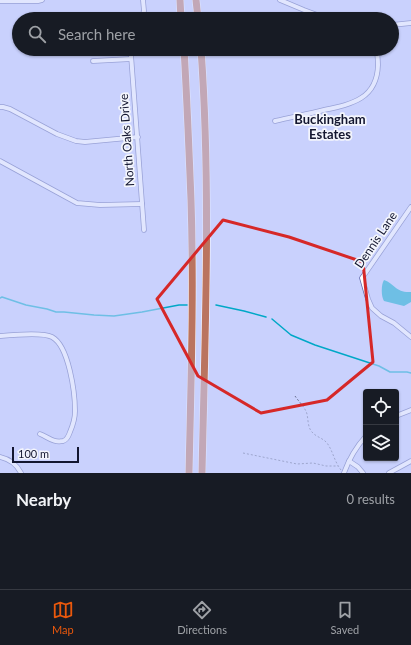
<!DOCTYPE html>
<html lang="en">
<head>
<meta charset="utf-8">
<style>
	:root { --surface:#171b24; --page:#20242c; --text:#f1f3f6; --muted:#9ea1a6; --line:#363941; --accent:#ea580c }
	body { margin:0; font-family:Lato,sans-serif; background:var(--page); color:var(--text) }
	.controls { position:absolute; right:12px; bottom:12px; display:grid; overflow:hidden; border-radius:4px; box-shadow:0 1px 3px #0004 }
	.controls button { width:36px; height:36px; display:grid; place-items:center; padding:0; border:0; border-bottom:1px solid var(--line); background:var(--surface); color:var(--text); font:20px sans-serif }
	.scale { position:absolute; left:12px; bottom:10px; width:67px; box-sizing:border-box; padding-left:4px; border:2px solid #131630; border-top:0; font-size:11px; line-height:14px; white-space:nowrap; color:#131630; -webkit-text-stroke:3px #f3f5fc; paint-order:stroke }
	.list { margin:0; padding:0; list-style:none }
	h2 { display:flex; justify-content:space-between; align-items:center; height:52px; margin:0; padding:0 16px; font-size:17px }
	h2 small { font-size:13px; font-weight:400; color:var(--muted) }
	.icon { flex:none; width:22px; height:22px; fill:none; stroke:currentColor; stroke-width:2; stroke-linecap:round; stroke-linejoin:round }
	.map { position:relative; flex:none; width:411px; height:473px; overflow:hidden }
	.search { position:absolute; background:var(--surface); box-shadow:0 1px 3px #0004; left:12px; right:12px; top:12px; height:44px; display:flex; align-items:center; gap:10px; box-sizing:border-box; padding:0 14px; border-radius:22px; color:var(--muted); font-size:15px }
	.sheet { height:116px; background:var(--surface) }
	nav { display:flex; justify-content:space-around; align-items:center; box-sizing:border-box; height:56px; border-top:1px solid var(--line); background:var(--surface); font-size:11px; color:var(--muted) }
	nav a { display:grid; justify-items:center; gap:2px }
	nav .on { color:var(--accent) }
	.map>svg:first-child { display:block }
	.water { fill:#00a8c7 }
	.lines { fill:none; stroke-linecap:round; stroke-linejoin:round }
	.stream { stroke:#00a8c7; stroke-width:1.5 }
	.street-casing { stroke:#5f67a8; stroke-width:5.5 }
	.highway-casing { stroke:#fff; stroke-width:8 }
	.path { stroke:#6a7092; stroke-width:1; stroke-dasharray:2 2; stroke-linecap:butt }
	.street { stroke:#fff; stroke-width:4 }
	.highway { stroke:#ba745f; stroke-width:7 }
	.marked { fill:none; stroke:#d62828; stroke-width:3; stroke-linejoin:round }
	.labels { text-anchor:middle; stroke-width:3.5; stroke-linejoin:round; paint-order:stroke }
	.street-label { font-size:12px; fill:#131630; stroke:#f3f5fc }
	.neighbourhood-label { font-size:13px; font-weight:bold; fill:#131630; stroke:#f3f5fc }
</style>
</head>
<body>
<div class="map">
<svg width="411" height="473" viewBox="0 0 411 473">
	<rect width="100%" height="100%" fill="#c9d1fd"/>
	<path class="water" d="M384,280C395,284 396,293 411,292V302L404,306L384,301C381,297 381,284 384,280Z"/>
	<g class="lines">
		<g class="stream">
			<polyline points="0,298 2,297 26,305 47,309 56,312 64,312 94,315 114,316 142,312 179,305 187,305"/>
			<polyline points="216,305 244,311 266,317"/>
			<polyline points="272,319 291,335 315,345 379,366 390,372 407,372 411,373"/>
		</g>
		<g class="street-casing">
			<g id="street">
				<polyline points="280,0 304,10 328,19"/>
				<polyline points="0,1 38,1 42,0"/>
				<polyline points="141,19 144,11 143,0"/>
				<polyline points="392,25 411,23"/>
				<polyline points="132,49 131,55 144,230"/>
				<polyline points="93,61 131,59"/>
				<polyline points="0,107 3,107 10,109 57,134 76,141 85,142 138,137"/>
				<path d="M275,121C292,117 308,114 324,110C352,104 377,99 378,65C378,59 377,54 377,49"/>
				<polyline points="0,161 77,203 100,205 142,204"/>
				<polyline points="411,207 362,278 368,299 372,308 381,316 394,323 411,337"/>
				<path d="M0,336C11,335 43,332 52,337C69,346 75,393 75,411C75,418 73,425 70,432C69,435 67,440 63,441C53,443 48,437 40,434"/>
				<polyline points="396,416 411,410"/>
				<path d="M0,457C9,459 17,465 21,473"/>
				<polyline points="349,461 358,467 363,473"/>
				<path d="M344,473C349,459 356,447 366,436"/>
				<polyline points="389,473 411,461"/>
			</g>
		</g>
		<g class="highway-casing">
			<g id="highway">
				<polyline points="180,0 181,19"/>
				<polyline points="196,0 198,19"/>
				<path d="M184,49C187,99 189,150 191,200C194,291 191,382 189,473"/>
				<path d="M201,49C211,190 205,332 202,473"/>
			</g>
		</g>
		<g class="path">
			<path d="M295,396C299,402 305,407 307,414C308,419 308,425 310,429C314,437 322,437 327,443C333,451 334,461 341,470"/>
			<polyline points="243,453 297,464 313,463 326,466 338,466"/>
		</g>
		<use href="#street" class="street"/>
		<use href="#highway" class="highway"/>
	</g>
	<path d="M0 0H411V473H0ZM223,220L289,237L363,262L373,362L327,400L261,413L198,376L157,299Z" fill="#c9d1fd" fill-opacity=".55" fill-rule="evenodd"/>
	<path class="marked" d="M223,220L289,237L363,262L373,362L327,400L261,413L198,376L157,299Z"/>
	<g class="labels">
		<g class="street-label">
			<text transform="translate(127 140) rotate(-94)" y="4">North Oaks Drive</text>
			<text transform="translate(376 240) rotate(-56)" y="4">Dennis Lane</text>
		</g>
		<g class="neighbourhood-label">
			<text x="330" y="124">Buckingham<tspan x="330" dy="15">Estates</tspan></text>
		</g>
	</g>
</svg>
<div class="controls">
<button><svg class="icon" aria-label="locate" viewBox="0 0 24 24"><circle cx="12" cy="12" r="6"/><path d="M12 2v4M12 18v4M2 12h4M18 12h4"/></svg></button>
<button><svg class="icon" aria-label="layers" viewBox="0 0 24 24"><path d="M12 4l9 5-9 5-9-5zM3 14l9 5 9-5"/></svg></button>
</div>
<div class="scale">100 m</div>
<div class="search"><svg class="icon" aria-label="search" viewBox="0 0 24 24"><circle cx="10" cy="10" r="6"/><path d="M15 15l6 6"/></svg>Search here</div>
</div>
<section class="sheet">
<h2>Nearby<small>0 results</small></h2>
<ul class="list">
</ul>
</section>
<nav>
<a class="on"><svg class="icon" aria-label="map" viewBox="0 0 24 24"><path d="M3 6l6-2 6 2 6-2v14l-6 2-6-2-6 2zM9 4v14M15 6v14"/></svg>Map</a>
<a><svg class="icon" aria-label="directions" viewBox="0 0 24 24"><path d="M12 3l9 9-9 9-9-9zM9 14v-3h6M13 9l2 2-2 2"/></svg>Directions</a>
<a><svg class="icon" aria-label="saved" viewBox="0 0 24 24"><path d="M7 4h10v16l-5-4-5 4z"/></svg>Saved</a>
</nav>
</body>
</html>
